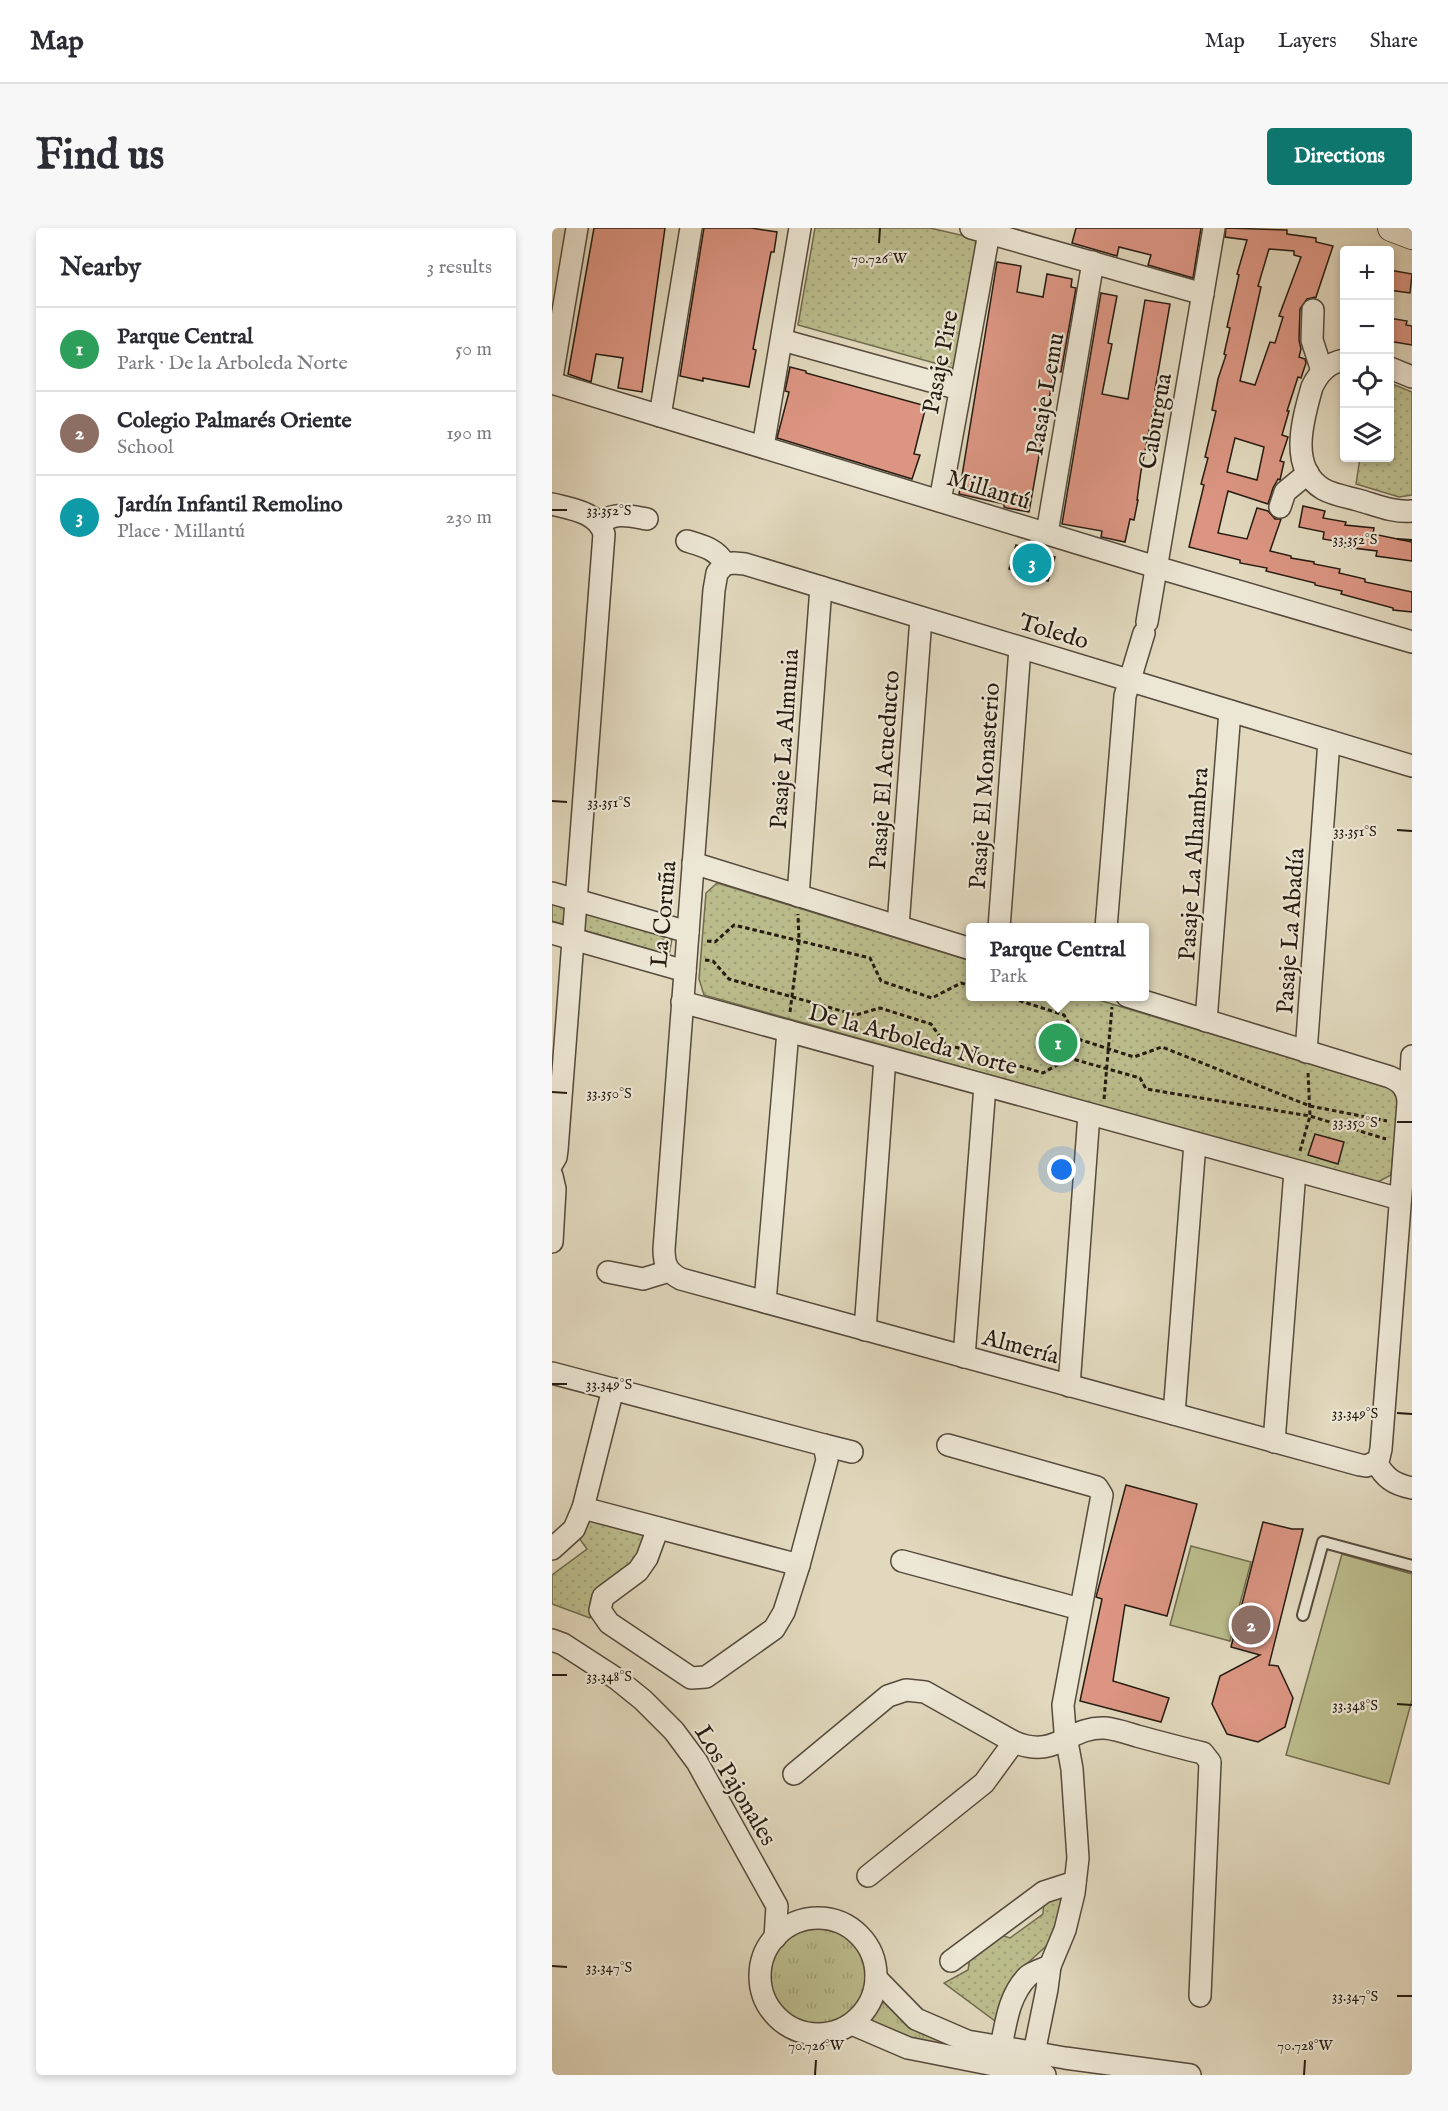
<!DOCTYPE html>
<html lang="en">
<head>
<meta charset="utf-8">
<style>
	:root { --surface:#fff; --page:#f7f7f7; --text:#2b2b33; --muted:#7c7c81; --line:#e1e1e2; --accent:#0f766e }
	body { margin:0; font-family:"IM FELL English",serif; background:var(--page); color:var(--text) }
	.controls { position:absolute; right:18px; top:18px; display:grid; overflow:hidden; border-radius:6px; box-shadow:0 3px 9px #0003 }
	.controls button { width:54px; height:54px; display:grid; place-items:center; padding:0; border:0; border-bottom:2px solid var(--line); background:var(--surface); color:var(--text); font:30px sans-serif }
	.you { position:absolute; left:510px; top:942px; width:21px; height:21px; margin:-15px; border:4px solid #fff; border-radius:50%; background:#1a73e8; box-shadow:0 0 0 9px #1a73e833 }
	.badge { display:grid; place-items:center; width:39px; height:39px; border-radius:50%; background:var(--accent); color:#fff; font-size:20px; font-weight:700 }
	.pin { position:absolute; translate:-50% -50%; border:3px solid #fff; box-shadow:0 2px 6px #0006 }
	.popup { position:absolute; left:414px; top:695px; width:183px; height:78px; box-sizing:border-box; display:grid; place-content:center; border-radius:6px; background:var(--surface); filter:drop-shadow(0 2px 4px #0005); font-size:20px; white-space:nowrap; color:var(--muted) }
	.popup b { font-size:22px; color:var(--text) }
	.popup::after { content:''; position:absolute; left:50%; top:100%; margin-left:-12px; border:12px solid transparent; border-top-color:var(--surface) }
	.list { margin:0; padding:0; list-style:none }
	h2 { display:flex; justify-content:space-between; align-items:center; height:78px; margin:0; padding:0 24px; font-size:26px }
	h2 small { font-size:20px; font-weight:400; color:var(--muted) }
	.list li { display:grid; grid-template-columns:39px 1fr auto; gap:18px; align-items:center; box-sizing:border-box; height:84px; padding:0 24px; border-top:2px solid var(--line) }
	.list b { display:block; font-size:22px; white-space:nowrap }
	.list p { margin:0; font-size:20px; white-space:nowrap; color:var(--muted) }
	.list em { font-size:20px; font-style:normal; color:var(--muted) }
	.icon { flex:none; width:33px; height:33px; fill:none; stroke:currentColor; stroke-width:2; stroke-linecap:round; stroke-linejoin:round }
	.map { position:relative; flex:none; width:860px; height:1847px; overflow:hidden; border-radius:6px }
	header { display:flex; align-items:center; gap:36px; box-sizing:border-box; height:84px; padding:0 30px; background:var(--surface); border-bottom:2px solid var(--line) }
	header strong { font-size:28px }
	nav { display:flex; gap:33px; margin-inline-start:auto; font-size:21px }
	.intro { display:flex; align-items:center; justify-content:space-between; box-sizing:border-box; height:144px; padding:0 36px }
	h1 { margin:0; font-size:42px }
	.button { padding:15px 27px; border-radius:6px; background:var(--accent); color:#fff; font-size:21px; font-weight:700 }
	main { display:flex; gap:36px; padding:0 36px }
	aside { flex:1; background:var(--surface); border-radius:6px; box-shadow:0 3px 9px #0003 }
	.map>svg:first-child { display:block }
	.grass { fill:url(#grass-tufts); stroke:#706c4e; stroke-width:1.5 }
	.park { fill:url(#park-dots); stroke:#706c4e; stroke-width:1.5 }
	.pitch { fill:#bbbc8c; stroke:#706c4e; stroke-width:1.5 }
	.building { fill:#db9582; stroke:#261b11; stroke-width:1.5; fill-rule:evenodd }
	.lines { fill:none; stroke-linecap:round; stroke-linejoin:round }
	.service-casing { stroke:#554a3c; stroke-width:14 }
	.minor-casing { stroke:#554a3c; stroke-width:24 }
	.tertiary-casing { stroke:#554a3c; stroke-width:28 }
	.path { stroke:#261b11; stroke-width:3; stroke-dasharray:4.5 3; stroke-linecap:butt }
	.service { stroke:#ece6d4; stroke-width:10 }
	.minor { stroke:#ece6d4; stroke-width:21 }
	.tertiary { stroke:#ece6d4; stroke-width:26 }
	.ticks { fill:none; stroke:#261b11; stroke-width:2 }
	.labels { text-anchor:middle; stroke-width:4.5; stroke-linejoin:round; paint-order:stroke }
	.street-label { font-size:24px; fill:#261b11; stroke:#ece6d4 }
	.ticks-label { font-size:15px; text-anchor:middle; fill:#261b11; stroke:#ece6d4; stroke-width:4.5; stroke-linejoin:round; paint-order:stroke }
</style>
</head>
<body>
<header>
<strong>Map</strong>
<nav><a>Map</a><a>Layers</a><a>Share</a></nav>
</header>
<div class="intro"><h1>Find us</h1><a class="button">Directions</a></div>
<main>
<aside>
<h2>Nearby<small>3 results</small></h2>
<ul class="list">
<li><span class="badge" style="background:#2e9e5b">1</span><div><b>Parque Central</b><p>Park · De la Arboleda Norte</p></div><em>50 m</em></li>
<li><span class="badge" style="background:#8d6e63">2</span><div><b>Colegio Palmarés Oriente</b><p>School</p></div><em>190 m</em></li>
<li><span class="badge" style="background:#0f9aa8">3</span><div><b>Jardín Infantil Remolino</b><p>Place · Millantú</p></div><em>230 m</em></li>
</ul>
</aside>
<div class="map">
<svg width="860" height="1847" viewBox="0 0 860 1847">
	<defs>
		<pattern id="grass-tufts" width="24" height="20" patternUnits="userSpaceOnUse" patternTransform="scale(1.5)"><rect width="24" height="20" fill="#bbbc8c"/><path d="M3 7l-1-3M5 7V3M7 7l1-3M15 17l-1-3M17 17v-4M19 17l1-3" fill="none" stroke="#a1a178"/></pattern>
		<pattern id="park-dots" width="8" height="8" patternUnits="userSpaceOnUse" patternTransform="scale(1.5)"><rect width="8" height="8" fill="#bbbc8c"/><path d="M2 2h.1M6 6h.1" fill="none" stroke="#a1a178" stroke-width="1.8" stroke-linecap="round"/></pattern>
	</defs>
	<rect width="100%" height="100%" fill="#e1d8bd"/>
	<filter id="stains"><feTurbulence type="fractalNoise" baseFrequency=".00333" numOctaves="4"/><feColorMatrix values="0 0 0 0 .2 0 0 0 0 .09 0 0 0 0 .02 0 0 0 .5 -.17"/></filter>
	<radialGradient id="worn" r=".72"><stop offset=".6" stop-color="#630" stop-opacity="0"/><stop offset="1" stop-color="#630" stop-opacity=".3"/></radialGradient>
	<g class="grass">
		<circle cx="266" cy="1749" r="48"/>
		<path d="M331,1772L355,1795L582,1847C547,1847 512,1840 477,1834C423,1825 368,1816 316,1795Z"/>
	</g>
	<g class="park">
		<polygon points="263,0 378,0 426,11 404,141 246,97"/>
		<polygon points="838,155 860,164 860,267 847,269 804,256 808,230 838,230"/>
		<polygon points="165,655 419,733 419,768 537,769 847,863 839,947 824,955 152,767 147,751 154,665"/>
		<polygon points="0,675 120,711 117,727 0,693"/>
		<polygon points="40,1289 88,1301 97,1310 87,1333 49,1359 38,1390 0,1376 0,1347 35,1321 27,1310"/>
		<polygon points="515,1667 503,1710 467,1743 447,1793 443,1793 392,1755 416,1742 418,1729 449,1707 458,1710 491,1686 492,1671"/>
	</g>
	<g class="pitch">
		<polygon points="639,1318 699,1334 678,1413 618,1397"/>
		<polygon points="790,1326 860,1346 860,1472 837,1556 734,1527"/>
	</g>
	<g class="building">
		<polygon points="42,0 113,0 90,164 66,160 71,130 44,126 39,154 16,146"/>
		<polygon points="152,0 199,0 225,4 222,24 219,24 201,121 204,122 197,159 151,150 151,153 128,148"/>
		<polygon points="524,0 649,0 641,50 596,37 599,27 567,19 565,28 520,15"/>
		<path d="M674,0L735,2V6L764,10V14L781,18L764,69L755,71L748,81L747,112L749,121L747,129L753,131L754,135L749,150L746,149L735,183H737L730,207L736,209L728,233L732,234L728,252L726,251L721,260L716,276L676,263L666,305L695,311L705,280L716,283L723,291H729L718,323L739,328V330L762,334V336L788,341L787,345L813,351V354L860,364V384L841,382V380L789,366L790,363L763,357V355L714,343L715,340L688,335V332L637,319L652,257L649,256L656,230L653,229L664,183L660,182L666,151L674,127L672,126L678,100L675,99L687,47L685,46L695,12L673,9ZM717,21L742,23V27L749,29L727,88L731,89L723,115L718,114L703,157L688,153L709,59L706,58ZM683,210L712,219L705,252L675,244Z"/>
		<polygon points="445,34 469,38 465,64 491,69 495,46 520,51 519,59 524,60 509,144 502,143 477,284 455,280 452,279 452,276 407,266"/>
		<polygon points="837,42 860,46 858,65 837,62"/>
		<polygon points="549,65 565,68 556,115 560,116 550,166 576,171 593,72 618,76 603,162 605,162 589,243 585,272 586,272 582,292 578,291 573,314 549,309 550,303 510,296"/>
		<polygon points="837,90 855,93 854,97 860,98 860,117 837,113"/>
		<polygon points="238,139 254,143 254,145 374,178 362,226 368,227 360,251 225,210 237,164 233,163"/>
		<polygon points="751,278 773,283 771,290 794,294 793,297 822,300 821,306 860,314 860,333 824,328 825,323 793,319 794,315 771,311 772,304 747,299"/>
		<polygon points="464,317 503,329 496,353 457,341"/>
		<polygon points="763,906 792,914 786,936 756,927"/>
		<polygon points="574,1257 645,1276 615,1388 573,1377 561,1453 617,1470 609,1494 528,1473 550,1371 544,1369"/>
		<polygon points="711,1294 740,1301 751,1301 717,1437 726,1438 741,1470 733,1499 706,1514 675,1506 660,1476 668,1448 708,1427 679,1419"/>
	</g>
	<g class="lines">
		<g class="service-casing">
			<polyline id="service" points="751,1387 771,1314 860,1338"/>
		</g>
		<g class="minor-casing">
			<g id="minor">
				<polyline points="419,0 651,66"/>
				<polyline points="761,82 760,112 770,143"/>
				<polyline points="230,112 407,161"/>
				<path d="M792,132C776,135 767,144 760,159C751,191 736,240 771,261C782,267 795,269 806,272C824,277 842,285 860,283"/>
				<polyline points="838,140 860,149"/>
				<polyline points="0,149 25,0"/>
				<polyline points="0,155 604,339 860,414"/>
				<polyline points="108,188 139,0"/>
				<polyline points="211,219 248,0"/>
				<polyline points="388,273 437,5"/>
				<path d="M0,276C19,281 46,284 52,306L5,922L4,929L0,936"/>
				<polyline points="728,279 733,264 756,245"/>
				<path d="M48,296C62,283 78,288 95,291"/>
				<polyline points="495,305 541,34"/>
				<path d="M135,313C151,318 165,321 173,336"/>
				<path d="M173,336L165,345L162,362L112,1021C112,1036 115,1044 129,1051L808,1237L814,1238L824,1234"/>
				<polyline points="173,336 182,335 193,336 860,538"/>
				<polyline points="595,394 662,0"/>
				<polyline points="141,635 419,721"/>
				<polyline points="0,665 136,704"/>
				<polyline points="246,668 269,359"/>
				<polyline points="346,698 369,390"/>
				<polyline points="447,700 468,420"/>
				<polyline points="554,700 573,468 592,405"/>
				<polyline points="0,705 133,743"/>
				<path d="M575,768L838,849C850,854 856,862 856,875L829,1221L827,1230L824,1234"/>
				<polyline points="130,774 848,971"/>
				<polyline points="654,793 678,483"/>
				<polyline points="754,824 777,513"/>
				<polyline points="852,860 859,848 860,828"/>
				<polyline points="0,948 3,961 0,1014"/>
				<polyline points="56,1044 91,1051 117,1043"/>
				<polyline points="213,1074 236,803"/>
				<polyline points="313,1102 333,830"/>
				<polyline points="412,1129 433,858"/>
				<polyline points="0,1145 272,1217 275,1232 247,1337 232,1384 222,1401 154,1449 139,1450 57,1395 48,1382 51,1369 86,1343 95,1330 106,1300"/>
				<polyline points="517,1158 537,886"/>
				<polyline points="622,1186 643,915"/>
				<polyline points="722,1214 743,943"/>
				<polyline points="272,1217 300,1224"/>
				<polyline points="396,1217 545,1259 550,1267 511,1477 513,1503 520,1541 526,1630 522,1665 513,1702 498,1738 495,1761 482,1825"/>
				<path d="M824,1234C833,1250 841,1256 860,1260"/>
				<polyline points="31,1280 247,1337"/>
				<polyline points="0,1321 22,1301 31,1280 61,1161"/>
				<polyline points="350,1333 528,1381"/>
				<polyline points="0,1412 11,1416 65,1451 91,1472 122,1503 145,1534 225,1678 223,1710"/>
				<path d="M242,1546L336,1468L354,1462L373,1464L462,1514C504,1532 517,1498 553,1500C564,1501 575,1505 585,1508C607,1514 629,1520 651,1525L658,1534L648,1768"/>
				<polyline points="316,1648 432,1555 462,1514"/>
				<circle cx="266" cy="1748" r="58"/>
				<polyline points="399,1733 492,1664 523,1654"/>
				<polyline points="324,1750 364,1791 415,1813 513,1830 638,1847"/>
				<polyline points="300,1796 356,1820 493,1847"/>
				<path d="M449,1819C454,1794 457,1767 476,1748C481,1744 491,1741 498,1738"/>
			</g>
		</g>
		<g class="tertiary-casing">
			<polyline id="tertiary" points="839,0 860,8"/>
		</g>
		<g class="path">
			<polyline points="155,713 163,714 182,697 318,730 329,753 380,770 409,755 419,758"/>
			<polyline points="153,732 161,733 177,751 304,787 328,780 379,796 393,816 491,845 517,830 588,850 594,861 758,888 834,911"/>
			<polyline points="453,768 512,787 526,811 582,829 610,819 758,878 835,893"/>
			<polyline points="238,784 247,713 246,686"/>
			<polyline points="552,871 560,779"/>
			<polyline points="748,923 758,888 756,844"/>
		</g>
		<use href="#service" class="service"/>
		<use href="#minor" class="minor"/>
		<use href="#tertiary" class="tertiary"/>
	</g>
	<path class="ticks" d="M327,15L328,0M0,282H15M845,311L860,312M0,573L15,574M845,602L860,603M0,864L15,865M845,894H860M0,1156H15M845,1185L860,1186M0,1447H15M845,1476L860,1477M0,1738L15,1739M845,1768H860M263,1847L264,1832M752,1847L753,1832"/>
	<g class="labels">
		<g class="street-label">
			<text transform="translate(388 134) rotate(-79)" y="8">Pasaje Pire</text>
			<text transform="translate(493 166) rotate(-80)" y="8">Pasaje Lemu</text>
			<text transform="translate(603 193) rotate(-80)" y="8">Caburgua</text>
			<text transform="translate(437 261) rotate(17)" y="8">Millantú</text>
			<text transform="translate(502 403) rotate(17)" y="8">Toledo</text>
			<text transform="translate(232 511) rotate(-86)" y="8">Pasaje La Almunia</text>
			<text transform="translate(332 542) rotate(-86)" y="8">Pasaje El Acueducto</text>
			<text transform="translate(432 558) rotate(-86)" y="8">Pasaje El Monasterio</text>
			<text transform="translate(641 636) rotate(-86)" y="8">Pasaje La Alhambra</text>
			<text transform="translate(111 686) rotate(-85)" y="8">La Coruña</text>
			<text transform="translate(738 703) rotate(-86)" y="8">Pasaje La Abadía</text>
			<text transform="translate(361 811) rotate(15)" y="8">De la Arboleda Norte</text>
			<text transform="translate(469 1118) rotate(15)" y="8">Almería</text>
			<text transform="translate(184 1557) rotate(59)" y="8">Los Pajonales</text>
		</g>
	</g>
	<g class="ticks-label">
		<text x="327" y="35">70.726°W</text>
		<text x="57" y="287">33.352°S</text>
		<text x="803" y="316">33.352°S</text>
		<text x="57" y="579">33.351°S</text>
		<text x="803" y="608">33.351°S</text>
		<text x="57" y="870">33.350°S</text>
		<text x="803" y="899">33.350°S</text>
		<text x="57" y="1161">33.349°S</text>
		<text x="803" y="1190">33.349°S</text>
		<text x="57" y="1453">33.348°S</text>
		<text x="803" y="1482">33.348°S</text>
		<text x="57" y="1744">33.347°S</text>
		<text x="803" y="1773">33.347°S</text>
		<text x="264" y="1822">70.726°W</text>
		<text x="753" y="1822">70.728°W</text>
	</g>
	<rect width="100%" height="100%" filter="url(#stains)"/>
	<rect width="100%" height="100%" fill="url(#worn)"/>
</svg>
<div class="controls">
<button>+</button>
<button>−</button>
<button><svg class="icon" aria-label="locate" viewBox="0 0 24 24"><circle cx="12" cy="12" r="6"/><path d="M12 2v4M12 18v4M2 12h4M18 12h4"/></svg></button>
<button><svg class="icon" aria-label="layers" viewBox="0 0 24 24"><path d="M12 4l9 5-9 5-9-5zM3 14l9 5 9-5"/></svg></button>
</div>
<div class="you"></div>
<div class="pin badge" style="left:506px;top:815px;background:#2e9e5b">1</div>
<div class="popup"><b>Parque Central</b>Park</div>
<div class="pin badge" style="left:699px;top:1397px;background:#8d6e63">2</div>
<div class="pin badge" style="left:480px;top:335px;background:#0f9aa8">3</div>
</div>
</main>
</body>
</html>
